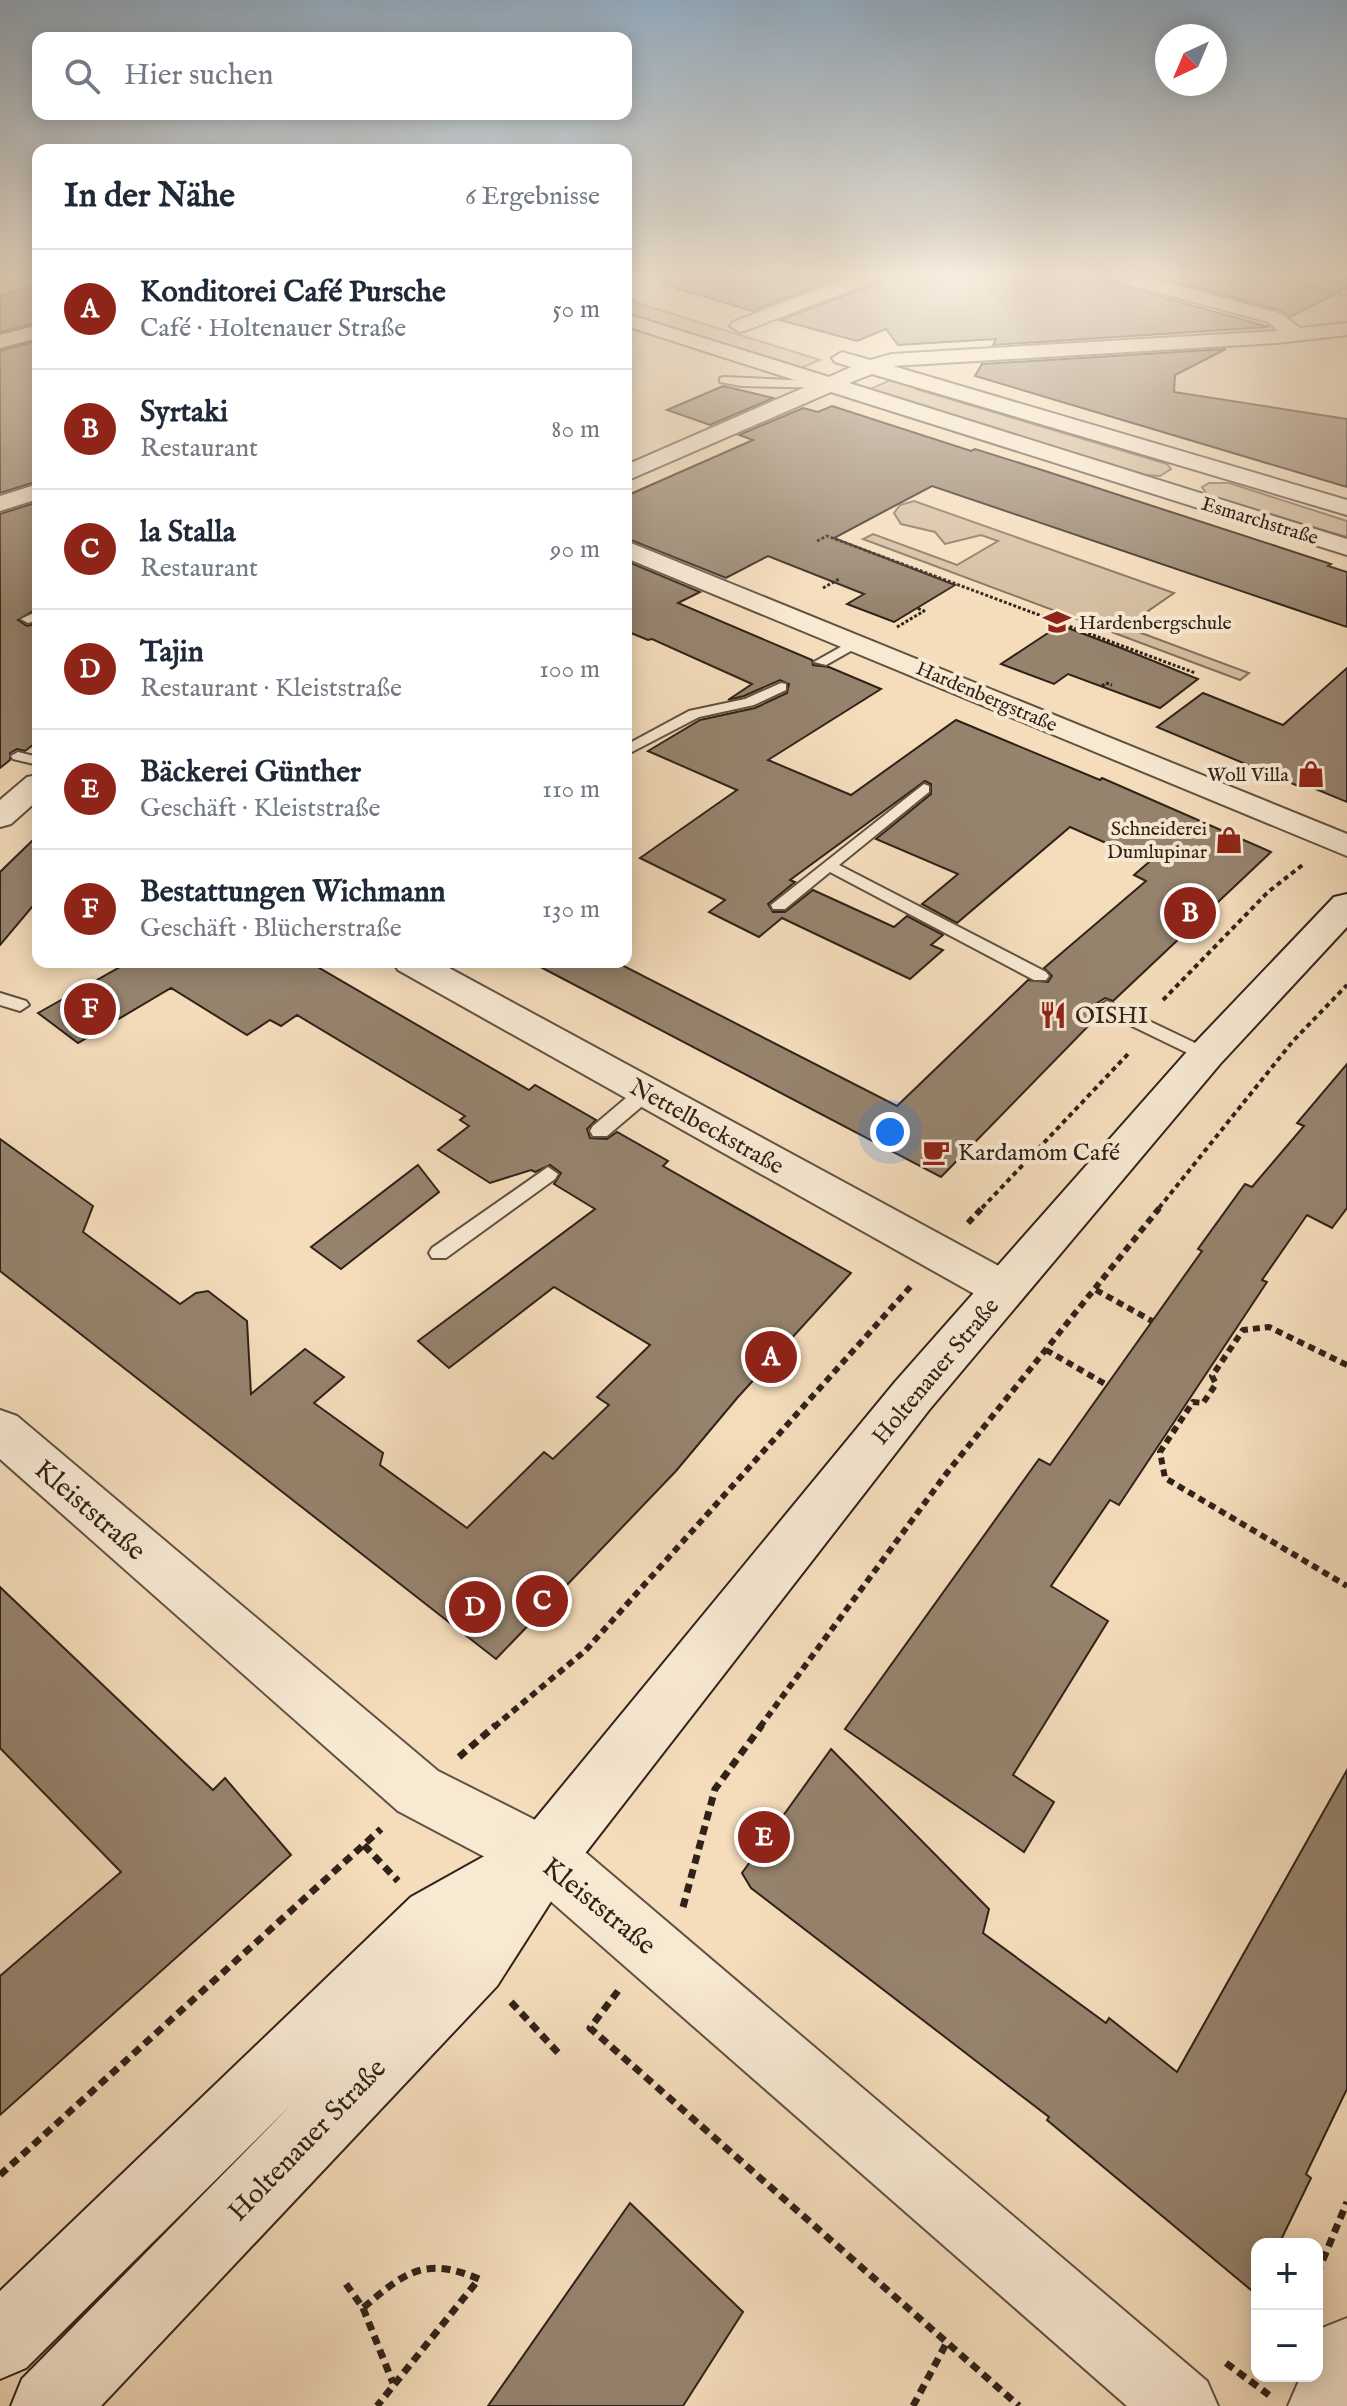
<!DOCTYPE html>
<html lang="de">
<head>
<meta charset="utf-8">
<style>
	:root { --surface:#fff; --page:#f2f2f3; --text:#1f2937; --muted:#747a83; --line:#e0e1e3; --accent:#8f2418 }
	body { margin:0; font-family:"IM FELL English",serif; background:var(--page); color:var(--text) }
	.controls { position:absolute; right:24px; bottom:24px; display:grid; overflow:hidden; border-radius:16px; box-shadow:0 4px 20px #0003 }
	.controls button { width:72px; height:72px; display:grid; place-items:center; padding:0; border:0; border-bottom:2px solid var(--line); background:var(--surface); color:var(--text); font:40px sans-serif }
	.compass { position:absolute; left:1155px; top:24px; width:72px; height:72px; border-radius:50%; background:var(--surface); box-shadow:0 4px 20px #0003; rotate:224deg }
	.you { position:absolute; left:890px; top:1132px; width:28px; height:28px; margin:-20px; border:6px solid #fff; border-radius:50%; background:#1a73e8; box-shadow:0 0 0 12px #1a73e833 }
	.badge { display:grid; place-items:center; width:52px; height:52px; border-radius:50%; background:var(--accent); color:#fff; font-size:26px; font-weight:700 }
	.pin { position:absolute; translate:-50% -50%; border:4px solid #fff; box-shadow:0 2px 8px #0006 }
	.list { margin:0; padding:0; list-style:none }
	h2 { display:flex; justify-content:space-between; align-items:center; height:104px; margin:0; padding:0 32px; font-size:34px }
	h2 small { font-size:26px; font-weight:400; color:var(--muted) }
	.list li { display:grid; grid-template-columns:52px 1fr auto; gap:24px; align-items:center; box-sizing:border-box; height:120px; padding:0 32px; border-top:2px solid var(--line) }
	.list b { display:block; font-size:30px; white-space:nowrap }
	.list p { margin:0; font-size:26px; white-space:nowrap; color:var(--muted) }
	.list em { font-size:26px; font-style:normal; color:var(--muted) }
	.icon { flex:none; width:44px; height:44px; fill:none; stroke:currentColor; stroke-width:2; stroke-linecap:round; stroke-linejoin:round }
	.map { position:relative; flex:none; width:1347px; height:2406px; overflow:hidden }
	.search { position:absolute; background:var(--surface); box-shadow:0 4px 20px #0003; left:32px; top:32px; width:600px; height:88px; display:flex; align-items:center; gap:20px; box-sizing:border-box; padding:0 28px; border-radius:16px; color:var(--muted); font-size:30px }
	.panel { position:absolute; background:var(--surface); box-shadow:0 4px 20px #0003; left:32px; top:144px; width:600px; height:824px; border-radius:16px }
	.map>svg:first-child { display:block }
	.green { fill:#d4bda0; stroke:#82705c; stroke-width:2 }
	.building { fill:#96836e; stroke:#302219; stroke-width:2 }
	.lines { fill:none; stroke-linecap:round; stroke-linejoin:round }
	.lane-casing { stroke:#615142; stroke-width:4 }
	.street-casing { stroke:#615142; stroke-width:4 }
	.secondary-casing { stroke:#302219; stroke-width:4 }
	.path-far3 { stroke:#302219; stroke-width:3; stroke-dasharray:3 2; stroke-linecap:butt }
	.path-far2 { stroke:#302219; stroke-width:4; stroke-dasharray:5 4; stroke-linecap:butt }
	.path-far1 { stroke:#302219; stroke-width:6; stroke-dasharray:7 5; stroke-linecap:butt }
	.path { stroke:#302219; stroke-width:7; stroke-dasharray:9 6; stroke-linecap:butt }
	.lane { fill:#f8e9d3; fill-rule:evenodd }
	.street { fill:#f8e9d3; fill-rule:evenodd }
	.secondary { fill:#f8e9d3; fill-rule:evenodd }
	.labels { text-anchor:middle; stroke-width:8; stroke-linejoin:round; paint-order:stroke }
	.far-street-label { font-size:20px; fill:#302219; stroke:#f8e9d3 }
	.far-poi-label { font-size:20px; fill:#302219; stroke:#f8e9d3; text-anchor:end }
	.poi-label { font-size:24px; fill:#302219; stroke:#f8e9d3; text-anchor:start }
	.street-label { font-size:24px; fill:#302219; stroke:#f8e9d3 }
	.near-street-label { font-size:28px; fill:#302219; stroke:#f8e9d3 }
</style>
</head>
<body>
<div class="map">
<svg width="1347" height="2406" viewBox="0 0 1347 2406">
	<rect width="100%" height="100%" fill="#f5ddbc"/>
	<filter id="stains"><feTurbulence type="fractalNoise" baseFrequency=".0025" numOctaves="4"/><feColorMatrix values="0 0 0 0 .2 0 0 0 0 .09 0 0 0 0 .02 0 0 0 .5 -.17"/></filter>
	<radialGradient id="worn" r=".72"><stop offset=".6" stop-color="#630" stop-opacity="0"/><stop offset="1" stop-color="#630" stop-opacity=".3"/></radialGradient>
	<g class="green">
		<polygon points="628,300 820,360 796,370 787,367 790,364 626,313"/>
		<polygon points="895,378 914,384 916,389 1167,464 1171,469 1160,476 1145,475 868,390"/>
		<polygon points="1209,483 1229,483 1347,521 1347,537 1208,496 1202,487"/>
		<polygon points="914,501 1174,593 1125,627 1249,673 1240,680 863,539 873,534 957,565 998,541 981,535 945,544 935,532 901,524 894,513 900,505"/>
	</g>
	<g class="building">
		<polygon points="662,274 848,274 752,311 660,283"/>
		<polygon points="887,274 1100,274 1104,281 1269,327 993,345 996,339 898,345 886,329 857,341 780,320 883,281"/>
		<polygon points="1147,274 1347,274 1347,288 1290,317 1283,311"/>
		<polygon points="38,285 38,322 0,332 0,296"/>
		<polygon points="38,341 38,481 0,493 0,351"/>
		<polygon points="1226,349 1175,375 1174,392 1347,419 1347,487 975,376 982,364"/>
		<polygon points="723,386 773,398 710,425 667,410"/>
		<polygon points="832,406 971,451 975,449 1042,470 1331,564 1328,566 1347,572 1347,627 932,486 834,538 955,585 894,622 847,604 864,594 768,556 726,578 626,538 626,496 753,440 739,435 803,408 818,412"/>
		<polygon points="38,502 38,608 18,620 27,626 38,623 38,741 25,751 17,749 10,753 10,760 0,768 0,514"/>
		<polygon points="626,561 700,592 678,603 812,660 813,665 829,667 881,689 768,760 851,795 956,720 1100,780 1102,778 1271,852 1113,1001 1105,998 1096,1004 1100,1014 941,1177 531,962 616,962 897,1106 1028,980 1048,982 1052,976 1044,968 1146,881 1134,875 1149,862 1070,827 957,923 922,904 958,874 876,839 931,794 931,784 925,781 790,880 795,882 768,904 773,912 785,912 813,890 894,927 907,916 943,935 931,945 943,950 910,979 782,918 759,937 709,912 725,900 640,858 737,790 648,751 700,720 755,708 787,693 789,684 780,680 744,696 728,700 752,684 652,639 648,640 626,631"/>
		<polygon points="1060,625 1121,648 1198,679 1160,708 1068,674 1054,684 1001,664"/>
		<polygon points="1347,668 1347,802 1306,785 1303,788 1157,727 1203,693 1283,725"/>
		<polygon points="38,835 38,900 0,945 0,872"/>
		<polygon points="129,962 309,962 529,1090 535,1085 596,1120 587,1129 590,1138 607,1139 617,1132 668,1161 663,1166 851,1273 738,1397 676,1471 496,1659 0,1271 0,1139 93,1206 83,1232 180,1304 196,1293 208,1291 247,1321 251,1394 305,1349 344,1377 314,1403 383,1453 380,1465 467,1528 544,1452 553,1459 609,1405 597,1397 650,1345 554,1287 449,1368 418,1341 595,1209 554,1184 561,1173 550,1165 535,1172 531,1170 490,1183 438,1150 469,1126 460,1120 465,1116 297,1015 281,1026 270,1020 247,1035 171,988 78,1043 38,1013"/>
		<polygon points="1347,1064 1347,1208 1332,1228 1307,1215 1262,1280 1267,1282 1119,1505 1110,1500 1051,1586 1108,1621 1013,1775 1054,1802 1024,1852 845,1729 1039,1459 1050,1465 1202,1251 1198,1249 1245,1184 1252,1187 1304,1126 1297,1123"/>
		<polygon points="418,1165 439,1192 341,1269 311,1247"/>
		<polygon points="0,1587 213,1790 225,1778 291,1855 0,2115 0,1976 121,1872 0,1748"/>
		<polygon points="831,1749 989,1909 983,1933 1106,2023 1109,2018 1177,2072 1347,1770 1347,2089 1306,2174 1311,2178 1279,2244 1257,2244 1257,2295 1047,2120 1049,2117 751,1888 742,1873"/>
		<polygon points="630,2203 743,2312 683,2406 488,2406"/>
	</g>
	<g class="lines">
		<g class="lane-casing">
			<g id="lane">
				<polygon points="724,377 832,382 837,385 832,388 741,386 720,382 720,378"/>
				<polygon points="38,611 38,620 28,623 21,619"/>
				<polygon points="853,640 865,643 826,665 814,662"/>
				<polygon points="781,683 786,684 786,690 754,705 699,717 626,755 626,745 689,711 745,699"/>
				<polygon points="18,752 38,757 38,765 13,759 11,756"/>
				<polygon points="924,784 929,786 929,792 839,865 1046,972 1049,976 1046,980 1034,980 830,872 785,909 773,909 771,905"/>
				<polygon points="0,993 26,1001 29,1005 20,1011 0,1005"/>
				<polygon points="1107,1001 1212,1051 1215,1055 1206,1061 1200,1059 1101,1011 1098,1007"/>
				<polygon points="646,1086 655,1092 653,1097 607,1136 593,1136 590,1131 593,1126 639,1087"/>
				<polygon points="548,1167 558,1174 555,1179 446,1258 432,1258 429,1253 432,1248"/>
			</g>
		</g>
		<g class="street-casing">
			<g id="street">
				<polygon points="857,274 884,274 882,278 747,330 740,332 730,326 733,322"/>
				<polygon points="1103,274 1135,274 1282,314 1300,328 1347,323 1347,335 1277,343 893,366 1347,500 1347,515 872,374 849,383 1347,539 1347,555 831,392 626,481 626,465 810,385 626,326 626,314 829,377 851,367 835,362 832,358 842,352 870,360 892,354 1278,331 1268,322 1105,278"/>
				<polygon points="38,484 38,499 0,511 0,496"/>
				<polygon points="626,541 1347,834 1347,856 626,558"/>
				<polygon points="38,775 38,800 11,824 0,827 0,800 27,777"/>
				<polygon points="393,962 438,962 1019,1277 1025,1289 1019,1301 1003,1306 987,1301 398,970"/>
				<polygon points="0,1410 17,1416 438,1771 565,1835 1207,2381 1218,2406 1127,2406 523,1877 398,1811 0,1459"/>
				<polygon points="1347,2318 1347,2406 1288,2406 1301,2376 1317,2376 1317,2339 1322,2328"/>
			</g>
		</g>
		<g class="secondary-casing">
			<g id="secondary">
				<polygon points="38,325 38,338 0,348 0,335"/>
				<polygon points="1347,894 1347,927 1220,1064 929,1410 566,1878 497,1986 101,2406 11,2406 22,2379 290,2106 26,2368 0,2379 0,2291 411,1897 522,1835 895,1382 1192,1046 1334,897"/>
			</g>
		</g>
		<g class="path-far3">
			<polyline points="1261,274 1347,296"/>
			<polyline points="1286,280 1299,274"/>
			<polyline points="817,541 827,536 1195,673"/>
			<polyline points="823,588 839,579"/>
			<polyline points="897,627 924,611 917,608"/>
			<polyline points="1102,686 1106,683 1112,685"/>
		</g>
		<g class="path-far2">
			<polyline points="1163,1000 1268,892 1305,863"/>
			<polyline points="982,1208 1129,1053"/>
			<polyline points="1159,1208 1293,1041 1347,985"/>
		</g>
		<g class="path-far1">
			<polyline points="968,1223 984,1206"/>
			<polyline points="1096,1290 1152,1321"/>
			<polyline points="1046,1350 1107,1385"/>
			<polyline points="1347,1365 1269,1327 1243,1330 1212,1376 1216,1384 1203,1403 1193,1402 1160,1452 1165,1478 1347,1586"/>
			<polyline points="494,1727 586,1650 911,1286"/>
			<polyline points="760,1727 946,1474 1161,1206"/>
		</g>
		<g class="path">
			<polyline points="459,1757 496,1725"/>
			<polyline points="364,1845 398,1881"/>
			<polyline points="683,1907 715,1789 762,1725"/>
			<polyline points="618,1991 590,2028 1019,2406"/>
			<polyline points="511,2002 562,2057"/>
			<polyline points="0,2175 381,1829"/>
			<polyline points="1317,2274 1347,2202"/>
			<path d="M346,2284L363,2308C405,2272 425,2256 479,2279L377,2406"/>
			<polyline points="363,2308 393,2383"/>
			<polyline points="1226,2363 1269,2395"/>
			<polyline points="913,2406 947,2342"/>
		</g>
		<use href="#lane" class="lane"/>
		<use href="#street" class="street"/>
		<use href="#secondary" class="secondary"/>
	</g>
	<linearGradient id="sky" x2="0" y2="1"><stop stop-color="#92abc0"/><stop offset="0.45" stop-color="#faf0e1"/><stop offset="1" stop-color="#faf0e1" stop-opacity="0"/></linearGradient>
	<rect width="1347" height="611" fill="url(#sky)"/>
	<defs>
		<g id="school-bare" transform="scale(2.16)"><path d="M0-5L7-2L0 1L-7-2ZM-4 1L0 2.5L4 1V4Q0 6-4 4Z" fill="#8f2418" stroke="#f8e9d3" stroke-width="2.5" paint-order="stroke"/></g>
		<g id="shop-bare" transform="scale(2.16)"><path d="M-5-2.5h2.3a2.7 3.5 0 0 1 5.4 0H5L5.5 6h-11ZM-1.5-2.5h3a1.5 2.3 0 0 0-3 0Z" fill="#8f2418" stroke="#f8e9d3" stroke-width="2.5" paint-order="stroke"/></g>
		<g id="restaurant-bare" transform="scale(2.16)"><path d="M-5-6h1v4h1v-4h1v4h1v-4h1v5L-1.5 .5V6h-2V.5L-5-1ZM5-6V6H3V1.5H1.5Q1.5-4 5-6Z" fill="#8f2418" stroke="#f8e9d3" stroke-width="2.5" paint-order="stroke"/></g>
		<g id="cafe-bare" transform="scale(2.16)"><path d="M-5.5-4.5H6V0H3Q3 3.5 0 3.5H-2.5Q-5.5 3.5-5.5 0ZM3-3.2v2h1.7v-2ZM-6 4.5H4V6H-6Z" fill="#8f2418" stroke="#f8e9d3" stroke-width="2.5" paint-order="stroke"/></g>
	</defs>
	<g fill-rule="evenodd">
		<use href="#school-bare" x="1057" y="622"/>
		<use href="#shop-bare" x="1311" y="774"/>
		<use href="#shop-bare" x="1229" y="840"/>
		<use href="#restaurant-bare" x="1053" y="1015"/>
		<use href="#cafe-bare" x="936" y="1152"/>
	</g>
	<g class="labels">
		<g class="far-street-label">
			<text transform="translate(1260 520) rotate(17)" y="7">Esmarchstraße</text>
			<text transform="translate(987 696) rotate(23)" y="7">Hardenbergstraße</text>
		</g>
		<g class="far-poi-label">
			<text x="1079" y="629" text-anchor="start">Hardenbergschule</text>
			<text x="1289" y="781">Woll Villa</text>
			<text x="1207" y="835">Schneiderei<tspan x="1207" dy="23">Dumlupinar</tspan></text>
		</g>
		<g class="poi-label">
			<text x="1075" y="1023">OISHI</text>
			<text x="958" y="1160">Kardamom Café</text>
		</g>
		<g class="street-label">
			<text transform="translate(707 1126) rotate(29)" y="8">Nettelbeckstraße</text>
			<text transform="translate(935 1371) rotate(-50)" y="8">Holtenauer Straße</text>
		</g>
		<g class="near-street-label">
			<text transform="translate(91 1509) rotate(41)" y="10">Kleiststraße</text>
			<text transform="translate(600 1905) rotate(39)" y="10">Kleiststraße</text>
			<text transform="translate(306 2139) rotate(-46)" y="10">Holtenauer Straße</text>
		</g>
	</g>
	<rect width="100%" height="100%" filter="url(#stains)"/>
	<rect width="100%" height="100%" fill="url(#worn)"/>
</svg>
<div class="controls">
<button>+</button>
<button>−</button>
</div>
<svg class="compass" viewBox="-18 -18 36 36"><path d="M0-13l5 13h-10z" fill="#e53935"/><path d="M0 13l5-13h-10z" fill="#747a83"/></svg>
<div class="you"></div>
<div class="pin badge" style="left:771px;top:1357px">A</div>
<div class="pin badge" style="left:1190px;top:913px">B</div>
<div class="pin badge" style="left:542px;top:1601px">C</div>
<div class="pin badge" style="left:475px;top:1607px">D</div>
<div class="pin badge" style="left:764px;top:1837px">E</div>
<div class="pin badge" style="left:90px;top:1009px">F</div>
<div class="search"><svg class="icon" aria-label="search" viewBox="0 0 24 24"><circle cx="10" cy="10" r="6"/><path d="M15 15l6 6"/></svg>Hier suchen</div>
<section class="panel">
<h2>In der Nähe<small>6 Ergebnisse</small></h2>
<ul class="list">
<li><span class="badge">A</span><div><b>Konditorei Café Pursche</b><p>Café · Holtenauer Straße</p></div><em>50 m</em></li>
<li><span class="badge">B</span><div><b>Syrtaki</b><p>Restaurant</p></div><em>80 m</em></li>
<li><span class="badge">C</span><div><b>la Stalla</b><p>Restaurant</p></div><em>90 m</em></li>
<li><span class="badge">D</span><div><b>Tajin</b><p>Restaurant · Kleiststraße</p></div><em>100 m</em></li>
<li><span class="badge">E</span><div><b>Bäckerei Günther</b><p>Geschäft · Kleiststraße</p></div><em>110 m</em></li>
<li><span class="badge">F</span><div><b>Bestattungen Wichmann</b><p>Geschäft · Blücherstraße</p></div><em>130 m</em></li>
</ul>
</section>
</div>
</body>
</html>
